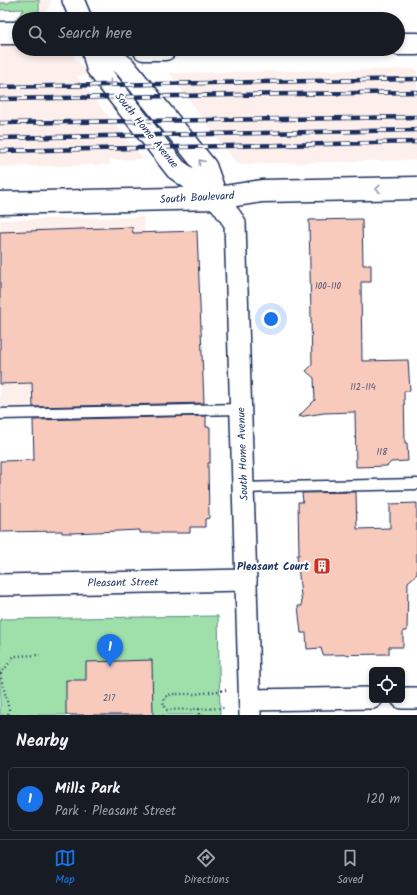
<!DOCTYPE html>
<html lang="en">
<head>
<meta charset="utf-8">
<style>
	:root { --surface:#171b24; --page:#20242c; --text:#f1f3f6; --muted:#9ea1a6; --line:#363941; --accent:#1a73e8 }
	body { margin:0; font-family:Kalam,sans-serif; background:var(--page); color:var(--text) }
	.controls { position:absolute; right:12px; bottom:12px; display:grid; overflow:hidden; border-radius:6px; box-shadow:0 2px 6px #0003 }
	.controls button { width:36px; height:36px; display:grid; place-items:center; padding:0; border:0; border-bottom:1px solid var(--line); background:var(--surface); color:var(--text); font:20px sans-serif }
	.you { position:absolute; left:271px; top:319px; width:14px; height:14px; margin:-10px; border:3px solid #fff; border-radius:50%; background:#1a73e8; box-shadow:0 0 0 6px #1a73e833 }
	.badge { display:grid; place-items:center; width:26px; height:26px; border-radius:50%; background:var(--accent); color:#fff; font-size:13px; font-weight:700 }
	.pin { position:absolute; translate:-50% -33px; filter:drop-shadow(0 1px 2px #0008) }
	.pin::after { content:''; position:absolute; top:21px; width:14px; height:12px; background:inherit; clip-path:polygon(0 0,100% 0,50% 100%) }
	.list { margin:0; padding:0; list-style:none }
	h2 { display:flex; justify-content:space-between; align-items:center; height:52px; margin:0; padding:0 16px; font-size:17px }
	h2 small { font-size:13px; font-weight:400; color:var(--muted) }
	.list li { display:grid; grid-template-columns:26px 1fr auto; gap:12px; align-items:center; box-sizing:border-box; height:64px; margin:0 8px 8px; padding:0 8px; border:1px solid var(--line); border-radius:6px }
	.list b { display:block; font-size:15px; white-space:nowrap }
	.list p { margin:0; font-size:13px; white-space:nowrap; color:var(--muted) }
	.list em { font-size:13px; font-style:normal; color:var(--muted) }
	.icon { flex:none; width:22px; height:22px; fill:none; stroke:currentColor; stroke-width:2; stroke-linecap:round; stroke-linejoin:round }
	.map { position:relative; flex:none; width:417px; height:715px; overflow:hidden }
	.search { position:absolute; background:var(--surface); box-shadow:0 2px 6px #0003; left:12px; right:12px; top:12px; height:44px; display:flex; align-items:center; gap:10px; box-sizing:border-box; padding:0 14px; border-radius:22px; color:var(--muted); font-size:15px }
	.sheet { height:124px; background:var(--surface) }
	nav { display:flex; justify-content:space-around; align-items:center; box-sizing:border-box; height:56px; border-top:1px solid var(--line); background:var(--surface); font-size:11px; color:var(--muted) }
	nav a { display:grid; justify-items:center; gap:2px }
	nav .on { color:var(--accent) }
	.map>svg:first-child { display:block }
	.built { fill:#fdefeb }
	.green { fill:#9fe0aa; stroke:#5d8884 }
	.building { fill:#f8cabc; stroke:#1b2f5e }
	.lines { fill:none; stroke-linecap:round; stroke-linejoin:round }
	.lane-casing { stroke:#1b2f5e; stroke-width:13 }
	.street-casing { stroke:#1b2f5e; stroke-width:24 }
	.secondary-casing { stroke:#1b2f5e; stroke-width:25 }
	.path { stroke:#1b2f5e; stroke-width:2.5; stroke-dasharray:1 3; stroke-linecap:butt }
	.lane { stroke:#fff; stroke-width:10 }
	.street { stroke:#fff; stroke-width:21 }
	.secondary { stroke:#fff; stroke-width:22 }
	.rail-casing { stroke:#1b2f5e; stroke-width:4.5 }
	.rail { stroke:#fff; stroke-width:3; stroke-dasharray:9; stroke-linecap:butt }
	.oneway { stroke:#8d97ae }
	.labels { text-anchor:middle; stroke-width:4; stroke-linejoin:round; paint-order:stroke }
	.number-label { font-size:9px; fill:#525676 }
	.street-label { font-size:11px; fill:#1b2f5e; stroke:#fff }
	.poi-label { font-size:11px; font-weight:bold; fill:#1b2f5e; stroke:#fff; text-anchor:end }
</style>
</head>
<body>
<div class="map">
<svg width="417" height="715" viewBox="0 0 417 715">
	<rect width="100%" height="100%" fill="#fff"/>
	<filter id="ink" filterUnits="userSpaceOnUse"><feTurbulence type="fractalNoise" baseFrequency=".025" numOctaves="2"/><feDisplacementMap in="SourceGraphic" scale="8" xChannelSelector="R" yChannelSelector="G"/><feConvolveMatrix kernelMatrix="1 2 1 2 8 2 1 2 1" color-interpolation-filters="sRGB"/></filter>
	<g filter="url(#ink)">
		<g class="built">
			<polygon points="0,0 51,0 48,9 39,18 19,19 13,23 24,9 0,10"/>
			<polygon points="19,41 19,49 68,50 89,75 76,76 143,159 110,160 109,165 0,167 0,42"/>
			<polygon points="417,69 417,160 237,164 169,73"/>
			<polygon points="144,217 146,287 33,290 31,414 0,414 0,220"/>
		</g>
		<g class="green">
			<polygon points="14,0 39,0 39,18 19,19 19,23 13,23 24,9 0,10 0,3 8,3"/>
			<polygon points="218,616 220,715 0,715 0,619"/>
		</g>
		<g class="building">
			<polygon points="362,219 363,265 371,265 371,282 361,282 362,361 408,360 410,391 404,391 405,443 407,443 408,461 391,462 387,466 356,467 355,412 324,413 298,417 315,400 314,378 306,371 312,365 309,220"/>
			<polygon points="132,227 133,233 197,231 204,403 33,407 32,383 0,384 0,232"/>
			<polygon points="206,416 206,427 210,427 210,463 208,463 209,518 205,519 205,527 190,527 190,533 140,533 140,530 73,533 62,533 62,531 0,532 0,461 34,460 33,420"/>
			<polygon points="356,492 357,529 390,528 390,504 417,503 417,574 408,582 407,631 403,631 403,647 389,647 389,654 323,655 321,648 307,649 306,633 301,633 298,606 302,606 297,555 299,555 298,502 303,502 302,493"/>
			<polygon points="152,660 153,715 66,715 66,680 86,680 86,662"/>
		</g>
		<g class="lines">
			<g class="lane-casing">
				<g id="lane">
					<polyline points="0,414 241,409"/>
					<polyline points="243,488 417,484"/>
				</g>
			</g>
			<g class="street-casing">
				<g id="street">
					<polyline points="73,0 81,19"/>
					<polyline points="92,49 97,68 176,169 217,198"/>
					<polyline points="101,49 125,67 206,167 217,198 235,223 250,715"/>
					<polyline points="0,585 246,580"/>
					<polyline points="402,698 417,698"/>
					<polyline points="250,700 372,698"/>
				</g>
			</g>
			<g class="secondary-casing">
				<g id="secondary">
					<polyline points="0,33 19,33"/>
					<polyline points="398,44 417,44"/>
					<polyline points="144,49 165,49"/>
					<polyline points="0,203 217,198 262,191 417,188"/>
				</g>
			</g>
			<g class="path">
				<polyline points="39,52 46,49"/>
				<polyline points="0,674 9,709 8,715"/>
				<polyline points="1,674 14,656 40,655"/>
				<polyline points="226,690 195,694 171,694 165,697 163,705 167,710 226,708"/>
				<polyline points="199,709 199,715"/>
			</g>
			<use href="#lane" class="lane"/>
			<use href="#street" class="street"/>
			<use href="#secondary" class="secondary"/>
			<g class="rail-casing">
				<g id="rail">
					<polyline points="0,87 417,79"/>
					<polyline points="0,99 417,92"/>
					<polyline points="0,123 417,117"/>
					<polyline points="0,138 417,130"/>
					<polyline points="0,151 417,142"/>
				</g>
			</g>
			<use href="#rail" class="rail"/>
		</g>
		<defs><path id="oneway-chevron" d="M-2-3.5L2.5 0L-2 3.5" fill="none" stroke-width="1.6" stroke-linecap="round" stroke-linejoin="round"/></defs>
		<g class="oneway">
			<use href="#oneway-chevron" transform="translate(109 83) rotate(52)"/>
			<use href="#oneway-chevron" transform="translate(201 162) rotate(-128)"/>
			<use href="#oneway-chevron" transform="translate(378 189) rotate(179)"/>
		</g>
	</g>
	<defs>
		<g id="building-square" transform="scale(0.9)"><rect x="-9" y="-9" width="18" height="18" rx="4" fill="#c8321e" stroke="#fff"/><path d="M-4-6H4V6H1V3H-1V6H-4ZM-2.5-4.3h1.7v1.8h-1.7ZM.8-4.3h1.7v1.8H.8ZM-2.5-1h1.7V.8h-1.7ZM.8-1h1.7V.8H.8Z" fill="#fff"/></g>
	</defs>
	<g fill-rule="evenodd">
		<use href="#building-square" x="322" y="566"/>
	</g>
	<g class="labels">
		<g class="number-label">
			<text x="328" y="289">100-110</text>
			<text x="363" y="390">112-114</text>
			<text x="382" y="455">118</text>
			<text x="109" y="701">217</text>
		</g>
		<g class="street-label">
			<text transform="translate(147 130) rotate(51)" y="4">South Home Avenue</text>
			<text transform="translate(197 197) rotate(-3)" y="4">South Boulevard</text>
			<text transform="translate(242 454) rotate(-92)" y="4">South Home Avenue</text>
			<text transform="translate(123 582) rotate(-1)" y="4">Pleasant Street</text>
		</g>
		<g class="poi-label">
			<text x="309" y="570">Pleasant Court</text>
		</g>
	</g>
</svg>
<div class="controls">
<button><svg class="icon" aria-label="locate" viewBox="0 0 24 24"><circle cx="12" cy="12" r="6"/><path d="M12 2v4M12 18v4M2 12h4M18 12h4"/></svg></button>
</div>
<div class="you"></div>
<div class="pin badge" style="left:110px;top:667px">1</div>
<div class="search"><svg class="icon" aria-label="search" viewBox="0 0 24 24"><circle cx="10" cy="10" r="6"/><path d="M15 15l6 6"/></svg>Search here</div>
</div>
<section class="sheet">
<h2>Nearby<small></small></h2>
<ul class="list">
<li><span class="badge">1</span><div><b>Mills Park</b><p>Park · Pleasant Street</p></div><em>120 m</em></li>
</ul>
</section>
<nav>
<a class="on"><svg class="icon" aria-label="map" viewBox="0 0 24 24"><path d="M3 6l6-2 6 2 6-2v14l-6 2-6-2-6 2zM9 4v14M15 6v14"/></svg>Map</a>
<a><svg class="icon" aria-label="directions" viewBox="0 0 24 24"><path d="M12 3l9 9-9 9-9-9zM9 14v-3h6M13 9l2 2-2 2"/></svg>Directions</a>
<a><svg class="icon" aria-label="saved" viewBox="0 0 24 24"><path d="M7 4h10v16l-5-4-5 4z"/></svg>Saved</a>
</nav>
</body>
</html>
